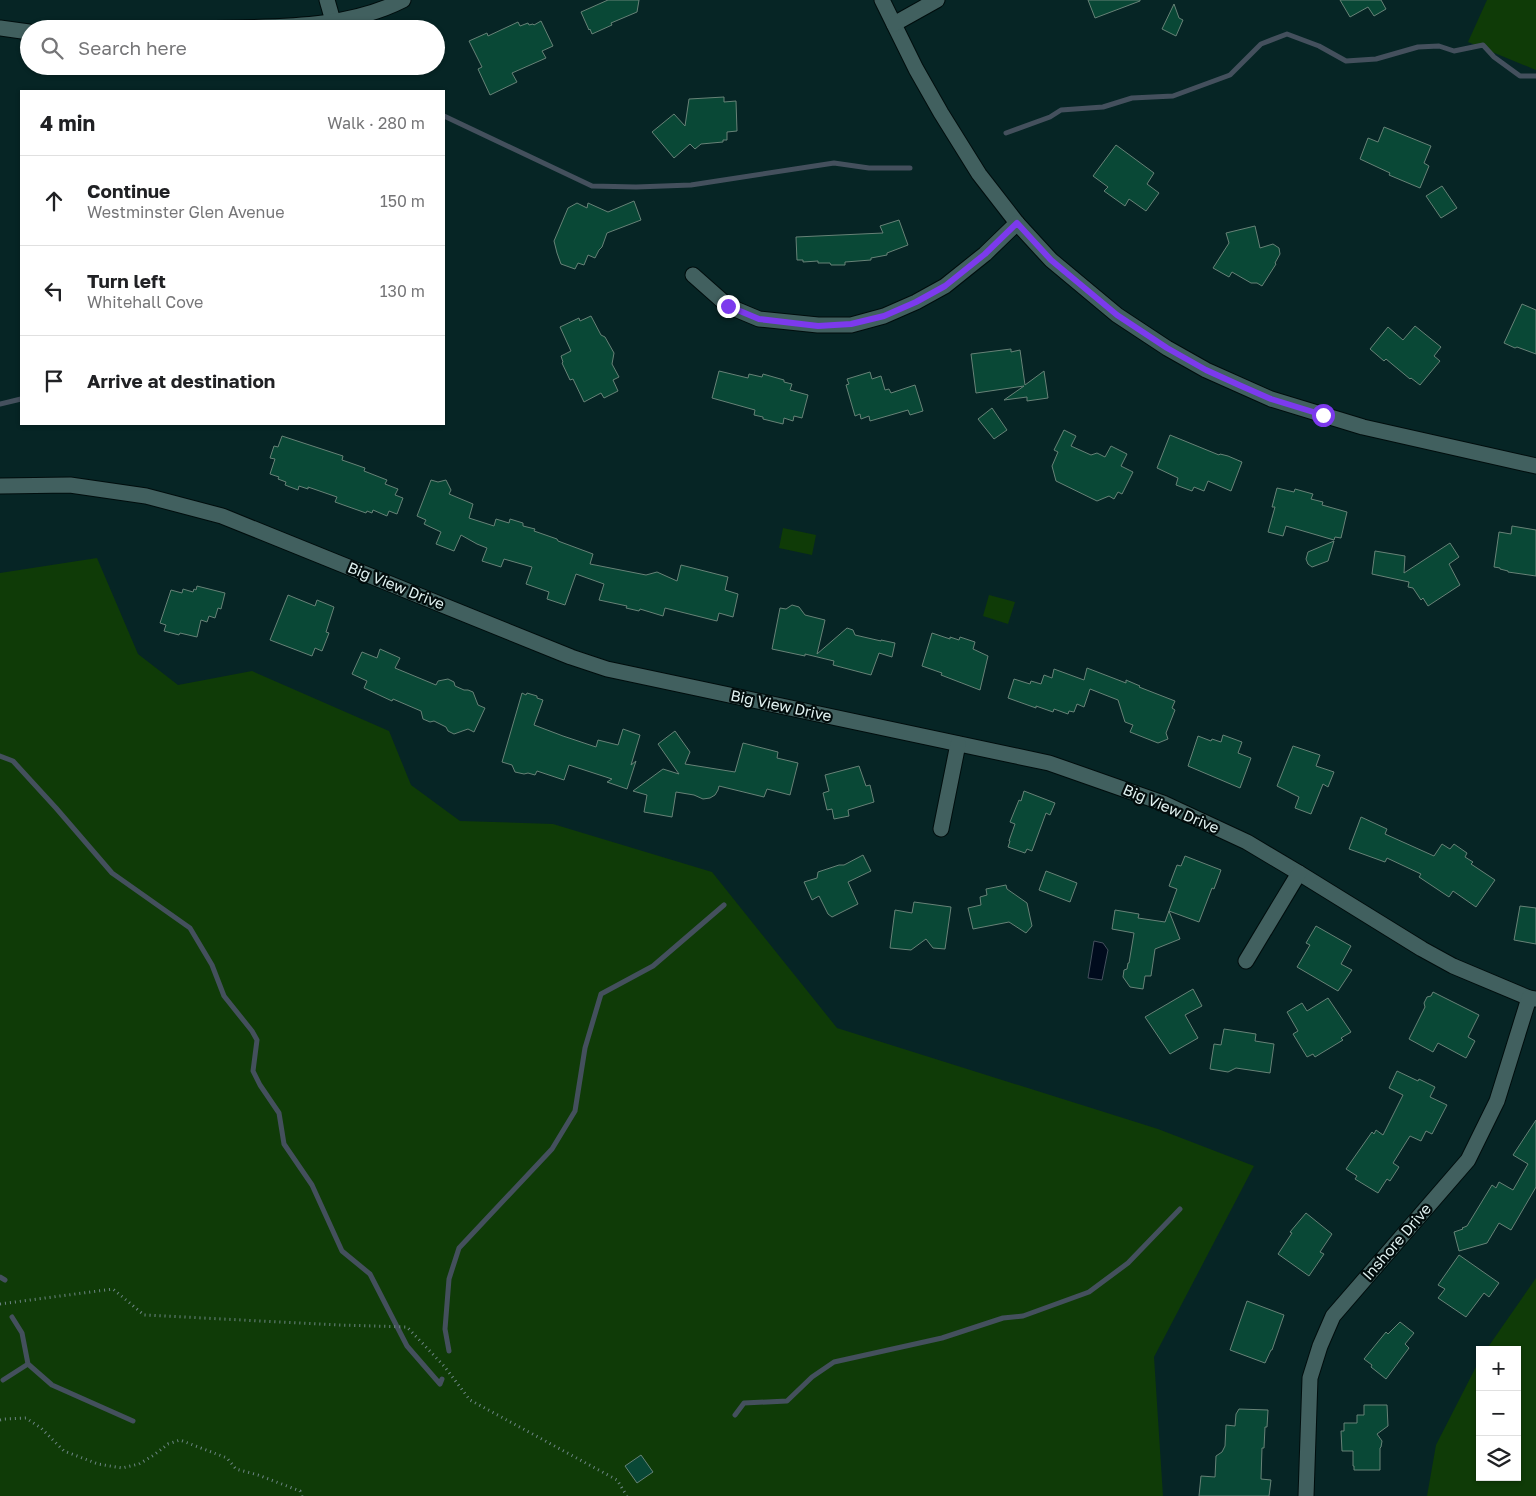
<!DOCTYPE html>
<html lang="en">
<head>
<meta charset="utf-8">
<style>
	:root { --surface:#fff; --page:#f6f6f6; --text:#202124; --muted:#757577; --line:#e0e0e0 }
	body { margin:0; font-family:"Golos Text",sans-serif; background:var(--page); color:var(--text) }
	.controls { position:absolute; right:15px; bottom:15px; display:grid; overflow:hidden; border-radius:0px; box-shadow:0 1px 4px #0004 }
	.controls button { width:45px; height:45px; display:grid; place-items:center; padding:0; border:0; border-bottom:1px solid var(--line); background:var(--surface); color:var(--text); font:25px sans-serif }
	.stop { position:absolute; width:15px; height:15px; margin:-11px; border:4px solid #7c3aed; border-radius:50%; background:#fff }
	.stop.end { background:#7c3aed; border-color:#fff; box-shadow:0 1px 5px #0008 }
	.list { margin:0; padding:0; list-style:none }
	h2 { display:flex; justify-content:space-between; align-items:center; height:65px; margin:0; padding:0 20px; font-size:21px }
	h2 small { font-size:16px; font-weight:400; color:var(--muted) }
	.list li { display:grid; grid-template-columns:32px 1fr auto; gap:15px; align-items:center; box-sizing:border-box; height:90px; padding:0 20px; border-top:1px solid var(--line) }
	.list b { display:block; font-size:19px; white-space:nowrap }
	.list p { margin:0; font-size:16px; white-space:nowrap; color:var(--muted) }
	.list em { font-size:16px; font-style:normal; color:var(--muted) }
	.icon { flex:none; width:28px; height:28px; fill:none; stroke:currentColor; stroke-width:2; stroke-linecap:round; stroke-linejoin:round }
	.map { position:relative; flex:none; width:1536px; height:1496px; overflow:hidden }
	.search { position:absolute; background:var(--surface); box-shadow:0 1px 4px #0004; left:20px; top:20px; width:425px; height:55px; display:flex; align-items:center; gap:12px; box-sizing:border-box; padding:0 18px; border-radius:28px; color:var(--muted); font-size:19px }
	.panel { position:absolute; background:var(--surface); box-shadow:0 1px 4px #0004; left:20px; top:90px; width:425px; height:335px; border-radius:0px }
	.map>svg:first-child { display:block }
	.green { fill:#0f3b07 }
	.water { fill:#000b1d; stroke:#44505d }
	.lines { fill:none; stroke-linecap:round; stroke-linejoin:round }
	.stream { stroke:#44505d; stroke-width:5 }
	.building { fill:#094836; stroke:#678277 }
	.minor-casing { stroke:#000d0d; stroke-width:17 }
	.path { stroke:#6e8686; stroke-width:3; stroke-dasharray:1 4; stroke-linecap:butt }
	.minor { stroke:#41605f; stroke-width:15 }
	.route { stroke:#7c3aed; stroke-width:6 }
	.labels { text-anchor:middle; stroke-width:4.5; stroke-linejoin:round; paint-order:stroke }
	.street-label { font-size:15px; fill:#e1f2f1; stroke:#020c0c }
</style>
</head>
<body>
<div class="map">
<svg width="1536" height="1496" viewBox="0 0 1536 1496">
	<rect width="100%" height="100%" fill="#062525"/>
	<g class="green">
		<polygon points="1487,0 1536,0 1536,70 1468,42"/>
		<polygon points="783,528 816,535 812,555 779,548"/>
		<polygon points="97,558 138,654 178,685 252,671 389,731 411,785 460,821 553,824 712,872 837,1028 1158,1129 1254,1166 1154,1357 1163,1496 0,1496 0,573"/>
		<polygon points="989,595 1015,602 1008,624 983,616"/>
		<polygon points="1536,1278 1536,1496 1427,1496 1436,1445 1480,1359 1480,1477 1517,1477 1517,1350 1486,1350"/>
	</g>
	<polygon class="water" points="1094,941 1103,943 1108,950 1102,980 1088,978"/>
	<g class="lines">
		<g class="stream">
			<polyline points="444,116 592,186 636,187 691,185 834,163 869,168 910,168"/>
			<polyline points="1006,133 1050,117 1061,110 1103,107 1132,98 1173,96 1230,75 1261,44 1287,34 1319,46 1346,61 1376,59 1418,47 1439,46 1454,51 1483,45 1494,57 1520,76 1536,76"/>
			<polyline points="0,404 21,399"/>
			<polyline points="0,756 13,761 56,808 112,873 190,928 212,965 224,996 252,1031 257,1040 253,1071 260,1085 279,1113 284,1144 312,1185 342,1251 370,1274 407,1346 440,1384 442,1379"/>
			<polyline points="0,1277 5,1280"/>
			<polyline points="12,1317 22,1333 28,1364 52,1385 133,1421"/>
			<polyline points="449,1351 445,1329 449,1279 459,1248 552,1149 575,1111 585,1048 601,994 653,966 724,905"/>
			<polyline points="3,1380 28,1364"/>
			<polyline points="735,1415 744,1403 787,1401 812,1377 834,1362 942,1338 1003,1318 1023,1316 1089,1292 1128,1263 1180,1209"/>
		</g>
	</g>
	<g class="building">
		<polygon points="608,0 639,0 637,12 611,23 612,25 592,34 590,29 589,30 581,12"/>
		<polygon points="1088,0 1140,0 1140,1 1095,18"/>
		<polygon points="1340,0 1381,0 1386,9 1374,16 1368,7 1350,17"/>
		<polygon points="1174,4 1179,18 1183,20 1176,36 1162,29"/>
		<polygon points="541,21 553,46 542,51 546,58 512,73 517,82 490,95 478,69 482,67 469,41 487,33 488,36 518,22 520,26 528,23 529,25 533,24 534,25"/>
		<polygon points="724,97 724,102 736,101 737,131 727,132 727,140 723,140 723,142 701,144 695,149 690,144 674,158 652,132 674,114 685,126 689,99"/>
		<polygon points="1384,127 1431,146 1424,163 1429,166 1420,188 1389,175 1390,173 1360,159 1368,138 1378,142"/>
		<polygon points="1116,145 1154,173 1147,184 1159,193 1146,211 1129,199 1125,206 1104,191 1108,187 1093,176"/>
		<polygon points="1442,186 1457,208 1441,218 1426,196"/>
		<polygon points="634,201 641,220 607,233 602,247 599,250 595,258 588,255 584,265 578,263 575,269 561,264 557,253 554,241 568,208 577,203 587,208 588,203 608,212"/>
		<polygon points="899,220 908,245 887,253 887,255 871,258 871,260 845,262 845,265 831,265 830,263 818,263 818,261 803,262 803,260 797,260 796,237 883,233 880,226"/>
		<polygon points="1255,226 1260,248 1273,244 1279,248 1280,254 1275,263 1276,264 1262,286 1257,283 1251,283 1232,272 1229,277 1213,268 1229,243 1226,233"/>
		<polygon points="1522,304 1536,310 1536,354 1517,347 1515,348 1504,343"/>
		<polygon points="591,316 601,335 605,337 614,353 612,364 619,377 613,380 618,391 604,398 601,393 584,402 573,379 570,380 562,363 563,362 561,356 571,351 560,327 579,318 580,321"/>
		<polygon points="1415,326 1441,347 1434,356 1440,361 1420,385 1411,378 1410,379 1386,359 1384,361 1370,349 1388,327 1403,340"/>
		<polygon points="1011,349 1011,352 1020,350 1025,385 1044,371 1048,398 1027,401 1027,397 1004,400 1024,386 976,393 971,354"/>
		<polygon points="719,371 748,378 749,374 762,377 763,374 784,380 784,382 792,384 790,390 808,395 802,418 794,416 793,421 784,418 783,424 763,419 763,417 754,415 755,410 712,398"/>
		<polygon points="870,372 872,379 881,376 885,390 889,389 891,393 915,385 923,411 910,415 908,410 870,421 869,416 861,419 860,414 855,416 846,385 849,384 847,379"/>
		<polygon points="992,408 1007,430 994,439 978,419"/>
		<polygon points="1064,430 1076,436 1071,446 1091,455 1097,453 1105,457 1111,446 1127,454 1121,466 1133,472 1122,494 1118,492 1114,499 1109,496 1097,501 1056,481 1052,466 1058,452 1054,450"/>
		<polygon points="1170,435 1219,455 1220,454 1228,456 1242,462 1231,491 1208,481 1204,491 1194,487 1192,491 1176,485 1178,478 1157,468"/>
		<polygon points="282,436 343,456 342,460 365,468 364,471 387,480 385,484 398,489 395,495 403,498 397,514 389,511 387,516 373,510 372,513 367,511 366,513 335,502 337,497 308,487 308,489 299,486 298,490 285,485 286,482 278,479 279,477 270,474 275,459 270,458 274,446 278,447"/>
		<polygon points="431,480 438,482 446,480 451,490 449,494 473,504 469,518 494,526 496,519 509,523 510,519 523,523 523,526 535,529 534,531 557,539 558,541 593,554 590,564 646,575 657,572 677,581 681,565 728,577 725,590 738,594 733,617 719,613 717,621 665,608 663,616 640,609 639,611 626,608 627,606 599,600 604,584 576,574 565,605 547,599 549,592 526,584 532,567 504,559 501,567 482,561 487,548 477,544 461,535 454,551 436,544 441,532 424,524 426,520 417,516"/>
		<polygon points="1277,488 1294,492 1295,489 1313,494 1311,499 1323,502 1322,505 1347,512 1341,538 1335,537 1334,540 1286,526 1283,536 1268,532 1275,507 1272,507"/>
		<polygon points="1512,526 1536,530 1536,576 1508,572 1508,571 1500,569 1500,568 1494,567 1499,532 1511,534"/>
		<polygon points="1334,541 1328,561 1312,567 1308,564 1306,559 1308,552"/>
		<polygon points="1450,543 1459,557 1449,564 1460,585 1428,606 1423,598 1421,600 1413,588 1408,587 1409,582 1372,574 1375,551 1405,556 1404,573"/>
		<polygon points="197,586 225,593 221,609 218,608 215,618 209,616 207,622 201,620 197,637 180,633 179,635 164,631 166,625 160,623 171,590 182,593 183,589 193,592 194,589 196,590"/>
		<polygon points="288,595 315,606 317,600 334,607 326,632 329,633 322,651 315,648 312,656 270,640"/>
		<polygon points="792,605 799,607 805,615 825,620 817,654 847,628 853,630 855,635 881,641 881,640 895,643 892,657 879,653 871,675 833,665 834,661 805,654 805,656 772,649 780,608 786,609"/>
		<polygon points="932,633 950,639 950,637 959,640 960,637 975,642 973,649 988,656 980,690 941,675 942,673 922,666"/>
		<polygon points="380,649 400,658 395,668 436,685 438,681 448,679 454,682 455,686 464,690 468,690 473,692 478,705 485,708 474,732 468,729 454,734 448,731 446,727 434,721 430,722 423,719 421,711 393,699 392,701 364,688 367,681 352,674 362,652 377,658"/>
		<polygon points="1087,668 1126,683 1126,680 1140,686 1139,687 1175,701 1172,708 1175,710 1166,733 1168,739 1158,743 1130,732 1133,725 1125,722 1118,700 1090,689 1084,707 1077,704 1074,712 1069,711 1068,714 1054,709 1053,712 1036,706 1036,708 1008,698 1014,679 1030,684 1031,681 1041,684 1044,675 1052,678 1054,669 1084,680"/>
		<polygon points="522,693 526,695 527,693 537,696 537,698 543,700 534,725 563,736 596,747 598,740 618,745 623,729 640,735 631,765 636,761 627,789 607,782 612,779 569,765 564,780 537,771 535,775 528,773 524,774 515,772 512,765 502,762"/>
		<polygon points="675,731 690,752 685,764 735,772 743,743 778,752 777,758 798,763 790,795 767,789 764,797 719,786 718,790 715,795 710,798 703,799 694,795 676,792 672,817 644,812 647,795 633,791 663,769 679,774 658,744"/>
		<polygon points="1223,735 1242,742 1238,753 1251,758 1240,788 1188,766 1198,736 1211,741 1212,739 1221,742"/>
		<polygon points="1293,746 1320,755 1316,766 1334,772 1328,787 1323,784 1311,814 1295,808 1299,797 1277,786"/>
		<polygon points="859,766 866,786 870,785 874,802 848,810 849,816 834,819 832,809 827,810 823,793 829,791 825,775"/>
		<polygon points="1024,791 1055,803 1050,815 1046,813 1032,851 1027,849 1025,853 1008,847 1010,841 1009,841 1015,824 1010,822 1019,800 1021,801"/>
		<polygon points="1361,817 1387,829 1385,834 1434,856 1442,844 1450,849 1454,844 1467,853 1465,857 1473,862 1471,864 1495,880 1476,907 1453,891 1449,897 1419,877 1421,874 1387,858 1385,862 1349,849"/>
		<polygon points="863,855 871,871 848,882 858,904 832,917 828,914 819,896 812,900 804,882 817,878 818,872 839,865 844,865"/>
		<polygon points="1185,856 1221,870 1214,889 1212,888 1199,922 1169,911 1180,939 1155,949 1151,976 1145,976 1143,989 1130,987 1123,977 1124,970 1127,969 1128,963 1129,963 1134,933 1112,929 1115,910 1139,914 1138,918 1165,922 1177,889 1169,886 1177,865 1181,866"/>
		<polygon points="1046,871 1077,883 1070,902 1039,890"/>
		<polygon points="1006,885 1007,889 1027,903 1032,926 1026,933 1009,922 973,929 968,908 981,905 980,897 987,895 986,889"/>
		<polygon points="914,902 951,907 945,949 933,948 926,939 911,950 890,948 895,910 912,913"/>
		<polygon points="1520,906 1536,908 1536,944 1514,940"/>
		<polygon points="1316,926 1351,946 1341,964 1352,970 1338,991 1297,967 1310,945 1306,943"/>
		<polygon points="1193,989 1202,1006 1185,1015 1198,1038 1170,1054 1145,1017"/>
		<polygon points="1433,992 1479,1015 1468,1037 1475,1041 1466,1058 1438,1043 1433,1052 1409,1039 1425,1007 1424,1003 1427,997 1431,996"/>
		<polygon points="1328,998 1351,1032 1341,1038 1343,1040 1315,1057 1313,1054 1307,1057 1293,1034 1298,1031 1287,1012 1302,1003 1307,1011"/>
		<polygon points="1224,1029 1256,1034 1255,1041 1274,1044 1270,1073 1236,1068 1228,1072 1210,1069 1214,1044 1221,1045"/>
		<polygon points="1397,1071 1418,1081 1419,1079 1435,1087 1430,1097 1447,1105 1432,1134 1426,1131 1421,1141 1410,1136 1393,1163 1399,1167 1390,1181 1387,1179 1378,1193 1355,1179 1357,1176 1346,1169 1372,1132 1374,1134 1376,1130 1383,1135 1403,1095 1389,1088"/>
		<polygon points="1536,1120 1536,1187 1511,1230 1499,1223 1487,1243 1459,1251 1454,1232 1463,1229 1462,1228 1467,1226 1492,1185 1496,1188 1499,1182 1513,1190 1528,1164 1513,1155"/>
		<polygon points="1306,1213 1332,1234 1320,1252 1324,1254 1309,1276 1278,1254 1292,1233 1290,1232"/>
		<polygon points="1459,1255 1499,1283 1489,1297 1484,1293 1466,1317 1438,1298 1445,1289 1438,1285"/>
		<polygon points="1247,1301 1284,1315 1272,1350 1271,1350 1265,1363 1230,1350"/>
		<polygon points="1400,1322 1414,1333 1405,1344 1409,1348 1386,1379 1371,1367 1372,1365 1364,1359 1386,1332 1388,1334"/>
		<polygon points="1364,1405 1387,1405 1388,1426 1377,1434 1382,1441 1381,1447 1380,1448 1380,1470 1354,1470 1354,1466 1353,1466 1353,1451 1342,1451 1341,1431 1344,1431 1344,1423 1357,1423 1357,1415 1364,1415"/>
		<polygon points="1239,1409 1268,1410 1267,1427 1265,1427 1264,1448 1262,1448 1261,1479 1271,1480 1269,1496 1199,1496 1201,1476 1215,1477 1216,1456 1222,1452 1225,1446 1226,1425 1235,1426 1236,1414"/>
		<polygon points="641,1455 653,1472 637,1483 625,1466"/>
	</g>
	<g class="lines">
		<g class="minor-casing">
			<g id="minor">
				<polyline points="327,0 333,21"/>
				<polyline points="882,0 916,69 941,113 979,174 1017,223 1051,260 1117,315 1167,348 1206,370 1271,399 1363,427 1536,466"/>
				<polyline points="894,24 937,0"/>
				<polyline points="0,28 29,32"/>
				<path d="M201,29C268,26 342,31 403,0"/>
				<polyline points="693,275 728,306 759,319 818,325 851,325 884,316 916,302 945,286 985,254 1017,223"/>
				<polyline points="0,486 70,485 146,496 222,516 571,657 607,669 1049,763 1163,803 1247,842 1299,873 1422,949 1453,966 1529,998 1536,999"/>
				<polyline points="941,829 958,744"/>
				<polyline points="1246,961 1299,873"/>
				<polyline points="1306,1496 1310,1378 1320,1346 1333,1316 1468,1160 1497,1101 1529,998"/>
			</g>
		</g>
		<g class="path">
			<polyline points="0,1304 113,1289 144,1315 340,1325 407,1327 444,1366 470,1400 617,1480 627,1496"/>
			<polyline points="0,1420 4,1419 26,1418 41,1428 64,1451 98,1464 122,1468 139,1464 154,1455 168,1444 180,1440 227,1458 236,1469 258,1475 300,1491 302,1496"/>
		</g>
		<use href="#minor" class="minor"/>
	</g>
	<g class="lines">
		<polyline class="route" points="728,306 759,319 818,326 851,324 884,316 916,302 945,286 985,254 1017,223 1051,260 1117,315 1167,348 1206,370 1239,385 1271,399 1323,415"/>
	</g>
	<g class="labels">
		<g class="street-label">
			<text transform="translate(396 586) rotate(22)" y="5">Big View Drive</text>
			<text transform="translate(781 706) rotate(12)" y="5">Big View Drive</text>
			<text transform="translate(1171 809) rotate(23)" y="5">Big View Drive</text>
			<text transform="translate(1397 1242) rotate(-49)" y="5">Inshore Drive</text>
		</g>
	</g>
</svg>
<div class="controls">
<button>+</button>
<button>−</button>
<button><svg class="icon" aria-label="layers" viewBox="0 0 24 24"><path d="M12 4l9 5-9 5-9-5zM3 14l9 5 9-5"/></svg></button>
</div>
<div class="stop" style="left:1323px;top:415px"></div>
<div class="stop end" style="left:728px;top:306px"></div>
<div class="search"><svg class="icon" aria-label="search" viewBox="0 0 24 24"><circle cx="10" cy="10" r="6"/><path d="M15 15l6 6"/></svg>Search here</div>
<section class="panel">
<h2>4 min<small>Walk · 280 m</small></h2>
<ul class="list">
<li><svg class="icon" aria-label="ahead" viewBox="0 0 24 24"><path d="M12 20V5M6 11l6-6 6 6"/></svg><div><b>Continue</b><p>Westminster Glen Avenue</p></div><em>150 m</em></li>
<li><svg class="icon" aria-label="left" viewBox="0 0 24 24"><path d="M17 20v-9H6M10 6l-5 5 5 5"/></svg><div><b>Turn left</b><p>Whitehall Cove</p></div><em>130 m</em></li>
<li><svg class="icon" aria-label="arrive" viewBox="0 0 24 24"><path d="M6 21V4h12l-3 4 3 4H6"/></svg><div><b>Arrive at destination</b></div></li>
</ul>
</section>
</div>
</body>
</html>
